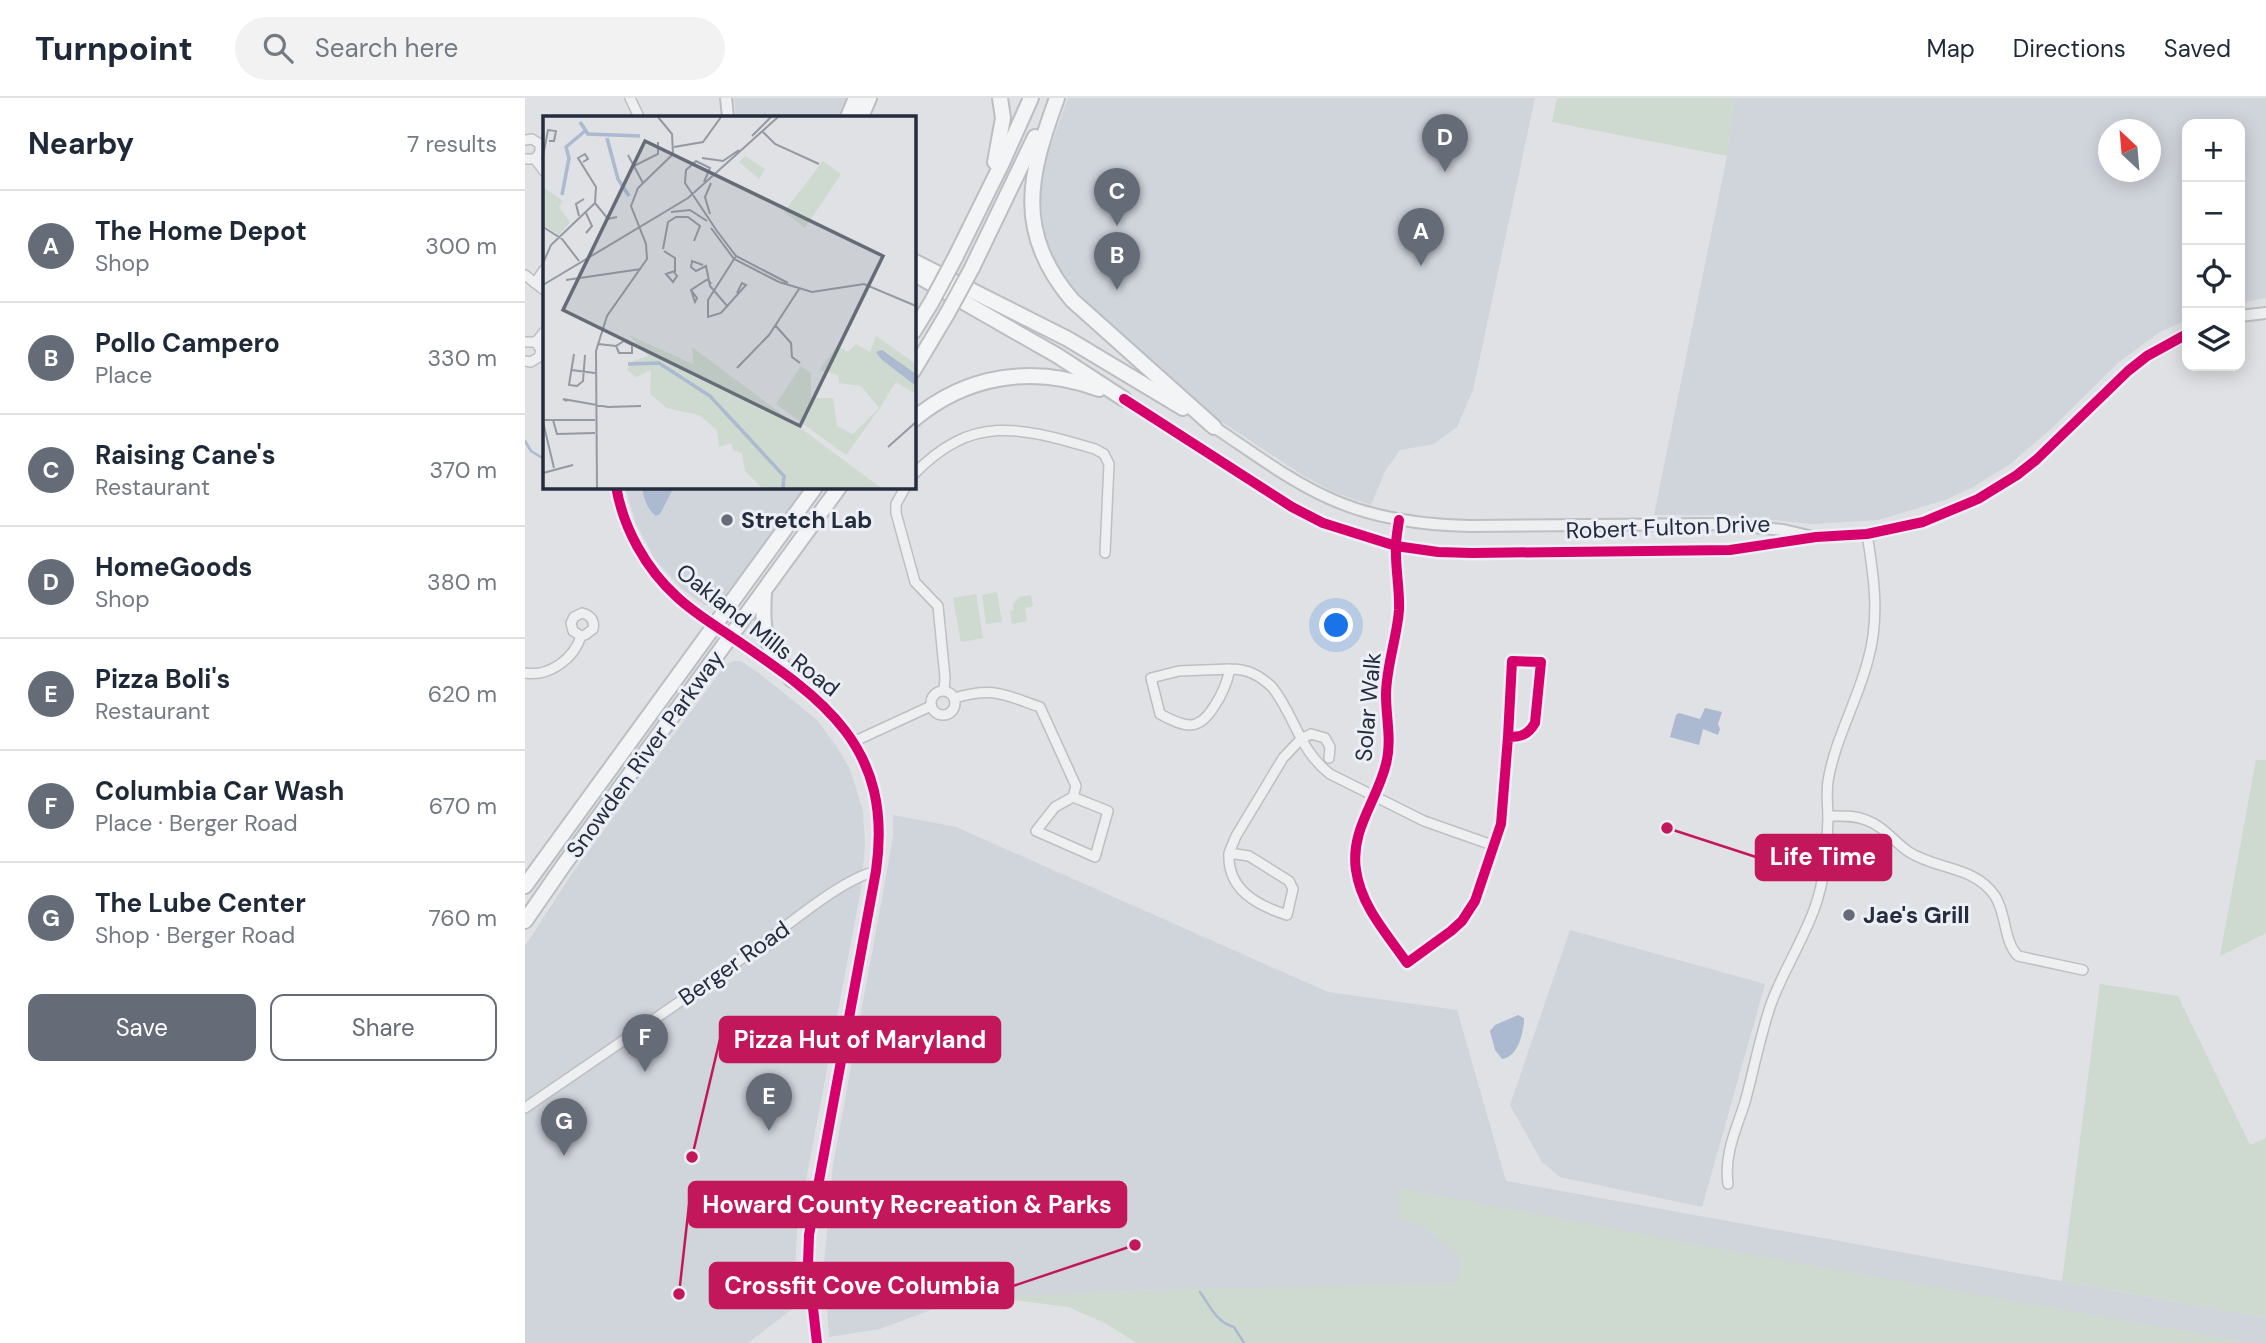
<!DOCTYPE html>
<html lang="en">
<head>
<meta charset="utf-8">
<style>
	:root { --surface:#fff; --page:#f2f2f3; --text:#1f2937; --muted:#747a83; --line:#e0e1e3; --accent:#666b78 }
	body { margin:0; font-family:"DM Sans",sans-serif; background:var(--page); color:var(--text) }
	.controls { position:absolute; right:21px; top:21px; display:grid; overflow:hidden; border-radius:14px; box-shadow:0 4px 18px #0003 }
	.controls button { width:63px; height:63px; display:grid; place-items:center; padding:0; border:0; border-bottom:2px solid var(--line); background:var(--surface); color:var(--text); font:35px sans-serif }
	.compass { position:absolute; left:1573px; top:21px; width:63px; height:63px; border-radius:50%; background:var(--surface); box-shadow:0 4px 18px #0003; rotate:334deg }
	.you { position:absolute; left:812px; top:528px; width:24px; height:24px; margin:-18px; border:5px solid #fff; border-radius:50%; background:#1a73e8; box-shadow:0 0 0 10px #1a73e833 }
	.badge { display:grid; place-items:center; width:46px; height:46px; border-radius:50%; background:var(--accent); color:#fff; font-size:23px; font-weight:700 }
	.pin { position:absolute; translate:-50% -58px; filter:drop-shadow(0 2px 4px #0008) }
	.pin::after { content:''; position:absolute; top:37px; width:24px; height:21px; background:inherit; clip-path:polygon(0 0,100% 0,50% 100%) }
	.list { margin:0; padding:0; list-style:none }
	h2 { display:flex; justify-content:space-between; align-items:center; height:91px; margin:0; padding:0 28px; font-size:30px }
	h2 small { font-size:23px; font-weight:400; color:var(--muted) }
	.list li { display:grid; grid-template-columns:46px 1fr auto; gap:21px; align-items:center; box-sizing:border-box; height:112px; padding:0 28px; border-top:2px solid var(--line) }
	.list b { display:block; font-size:26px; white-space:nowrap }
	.list p { margin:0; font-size:23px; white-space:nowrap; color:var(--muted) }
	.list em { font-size:23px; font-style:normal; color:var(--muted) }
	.actions { display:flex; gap:14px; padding:21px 28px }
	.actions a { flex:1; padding:16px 0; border:2px solid var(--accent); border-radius:14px; text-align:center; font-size:24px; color:var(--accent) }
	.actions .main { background:var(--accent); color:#fff }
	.icon { flex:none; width:38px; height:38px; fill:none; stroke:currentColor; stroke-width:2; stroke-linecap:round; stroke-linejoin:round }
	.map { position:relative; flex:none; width:1741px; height:1245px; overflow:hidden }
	header { display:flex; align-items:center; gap:42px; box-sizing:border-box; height:98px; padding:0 35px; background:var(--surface); border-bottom:2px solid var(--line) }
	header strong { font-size:33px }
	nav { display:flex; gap:38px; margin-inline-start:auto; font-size:24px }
	.search { width:490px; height:63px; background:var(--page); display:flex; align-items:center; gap:18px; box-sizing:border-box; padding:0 24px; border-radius:38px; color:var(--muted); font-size:26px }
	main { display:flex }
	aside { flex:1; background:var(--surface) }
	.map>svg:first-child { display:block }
	.built { fill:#d0d4db; fill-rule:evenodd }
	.green { fill:#ced9cf }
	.water { fill:#abbad1 }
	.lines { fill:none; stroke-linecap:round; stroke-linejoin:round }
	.stream { stroke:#abbad1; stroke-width:2.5 }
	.minor-casing { stroke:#bdbfc2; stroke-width:12 }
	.tertiary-casing { stroke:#bdbfc2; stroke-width:14 }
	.primary-casing { stroke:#bbbec2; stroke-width:18 }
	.minor { stroke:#eeeff1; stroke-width:9 }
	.tertiary { stroke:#eeeff1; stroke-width:10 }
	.primary { stroke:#f3f4f5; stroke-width:14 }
	.primary-bridge-casing { stroke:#bbbec2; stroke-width:18; stroke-linecap:butt }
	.primary-bridge { stroke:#f3f4f5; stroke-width:14 }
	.cycleway-casing { stroke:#eceff5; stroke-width:15 }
	.cycleway { stroke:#d6006c; stroke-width:10 }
	.poi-dot { fill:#666b78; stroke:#eceff5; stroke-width:2.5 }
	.labels { text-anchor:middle; stroke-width:6; stroke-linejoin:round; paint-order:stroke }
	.poi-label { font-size:23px; font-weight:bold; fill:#252c3e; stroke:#eceff5; text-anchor:start }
	.street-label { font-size:23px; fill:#252c3e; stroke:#eceff5 }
	.inset-river { fill:none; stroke:#abbad1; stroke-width:3.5 }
	.inset-road { fill:none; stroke:#9599a2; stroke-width:2 }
	.view { fill:#666b78; fill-opacity:0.15; stroke:#666b78; stroke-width:3.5 }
	.inset-edge { fill:none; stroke:#252c3e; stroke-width:3.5 }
	.leader { fill:none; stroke:#c2185b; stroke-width:2.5 }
	.callout-dot { fill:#c2185b; stroke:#eceff5; stroke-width:2.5 }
	.callout { fill:#c2185b; stroke:#c2185b; stroke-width:2.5 }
	.callout-label { font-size:24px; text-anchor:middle; font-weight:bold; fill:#fff }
</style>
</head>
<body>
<header>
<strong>Turnpoint</strong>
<div class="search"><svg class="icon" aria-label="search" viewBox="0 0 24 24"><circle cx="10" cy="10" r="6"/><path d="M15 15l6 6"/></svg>Search here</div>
<nav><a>Map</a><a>Directions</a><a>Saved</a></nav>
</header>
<main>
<aside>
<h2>Nearby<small>7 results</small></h2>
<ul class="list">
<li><span class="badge">A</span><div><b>The Home Depot</b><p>Shop</p></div><em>300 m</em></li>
<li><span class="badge">B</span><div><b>Pollo Campero</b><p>Place</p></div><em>330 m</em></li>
<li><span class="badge">C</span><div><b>Raising Cane's</b><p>Restaurant</p></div><em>370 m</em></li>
<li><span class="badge">D</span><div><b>HomeGoods</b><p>Shop</p></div><em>380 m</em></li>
<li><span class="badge">E</span><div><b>Pizza Boli's</b><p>Restaurant</p></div><em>620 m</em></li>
<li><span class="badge">F</span><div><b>Columbia Car Wash</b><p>Place · Berger Road</p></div><em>670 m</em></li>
<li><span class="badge">G</span><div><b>The Lube Center</b><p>Shop · Berger Road</p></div><em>760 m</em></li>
</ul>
<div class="actions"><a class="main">Save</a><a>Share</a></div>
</aside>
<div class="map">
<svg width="1741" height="1245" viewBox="0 0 1741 1245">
	<rect width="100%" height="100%" fill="#dfe1e4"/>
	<g class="built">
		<polygon points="209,0 323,0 316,19 211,19"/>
		<polygon points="543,0 1010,0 948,292 932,329 909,346 875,352 860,373 846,407 808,394 779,378 691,320 627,266 552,197 527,159 518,132 515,85 522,58"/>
		<path d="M1209,0H1741V200L1715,205V26H1662V222L1635,234L1594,264L1526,331L1485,366L1448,389L1420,402L1353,422L1287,426L1199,417H1129L1202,58ZM1584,32H1626V74H1584Z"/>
		<polygon points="100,389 280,389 199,500 187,507 179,507 157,491 131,463 111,426"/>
		<polygon points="209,563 215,563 234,575 292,622 312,649 325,671 338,713 340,747 336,791 272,1130 269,1191 271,1208 223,1245 0,1245 0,848 48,774 201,566"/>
		<polygon points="368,717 431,729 803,894 932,912 981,1083 1741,1220 1741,1245 1689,1245 1008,1184 632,1192 434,1201 423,1203 403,1213 355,1231 304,1239 299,1166 308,1067 360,784 368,738"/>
		<polygon points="1045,832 1240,886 1177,1109 1035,1079 1017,1064 985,1007"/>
	</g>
	<g class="green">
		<polygon points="1032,0 1209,0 1202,58 1027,24"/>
		<polygon points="472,494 477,524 461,526 457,497"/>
		<polygon points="451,496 458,540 436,544 428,500"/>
		<polygon points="506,497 508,508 500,510 502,523 487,526 485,513 489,512 488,506 494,499"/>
		<polygon points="1731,662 1741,662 1741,835 1695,858"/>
		<polygon points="1575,886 1653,898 1725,1047 1741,1040 1741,1220 1537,1183"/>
		<polygon points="874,1090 1229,1157 1728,1245 612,1245 578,1224 543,1209 466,1199 632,1192 932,1185 935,1158 899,1129 874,1120"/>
	</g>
	<g class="water">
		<path d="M117,389H149L135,416L131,418C121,410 119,400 117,389Z"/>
		<polygon points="1180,610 1197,614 1193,626 1195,631 1193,637 1178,631 1174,647 1145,639 1151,617 1154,615 1175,621"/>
		<path d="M993,917L999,920C999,934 993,959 977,961L970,952L965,933L970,927Z"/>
	</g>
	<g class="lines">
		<g class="stream">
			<polyline points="0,343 6,353 19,361"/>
			<path d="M675,1194C685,1208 692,1225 709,1229L719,1245"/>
		</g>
		<g class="minor-casing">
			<g id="minor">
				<polyline points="105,0 114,19"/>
				<polyline points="0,42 7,41 15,46 15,54 10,61"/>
				<polyline points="0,61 10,61"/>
				<polyline points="10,61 19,73"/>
				<polyline points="0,177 19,192"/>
				<polyline points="10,185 19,172"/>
				<polyline points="0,244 11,244"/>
				<polyline points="11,244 19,234"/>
				<polyline points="0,263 6,264 14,259 16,252 11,244"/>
				<path d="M388,377C448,314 497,330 570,351L579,356L584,366L580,455"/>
				<polyline points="381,388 371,406 371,415 390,484 413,508 420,580 419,592"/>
				<path d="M874,422C873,430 871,439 871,448C870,470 875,491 874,512C872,540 861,569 861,597C861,620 867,643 861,666C852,703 825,732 831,772C836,808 862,836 882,865L926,833L937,823L950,803L976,726L983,639C996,639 1003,637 1010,625L1016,564L987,563L983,639"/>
				<path d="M705,571L654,573L626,580L635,616C661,630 674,634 690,607C698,595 702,585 705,571C723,571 734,577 747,589C770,618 774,652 805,676L899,723L970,748"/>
				<path d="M0,575C24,579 49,561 56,538L60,537L68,531C70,522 65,517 57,515L49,519L46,525L48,533L56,538"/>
				<circle cx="418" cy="605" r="12"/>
				<path d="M429,600C469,589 477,596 515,609L551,688L548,699L530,709L511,733L570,759L583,713L548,699"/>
				<polyline points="328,644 406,608"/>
				<path d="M1303,718C1316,718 1329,717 1341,722C1359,728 1369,744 1384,754C1412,772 1450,768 1470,798C1482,817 1478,842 1493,858L1558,872"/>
				<path d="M704,755C702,791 731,807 762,817L768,791L764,783L724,758L704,755L711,738L758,660L776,641L786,636L800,640L805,649L804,660"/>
				<path d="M0,1010C77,957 154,905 230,851C263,828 313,783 351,773"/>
				<path d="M1203,1086C1199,1056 1211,1032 1220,1004C1229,971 1235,938 1246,906C1258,873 1278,843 1290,809C1300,781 1302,750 1303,720C1303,708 1301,696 1303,683C1310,641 1332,604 1343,562C1355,520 1349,479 1342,436"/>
			</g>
		</g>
		<g class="tertiary-casing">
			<g id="tertiary">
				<polyline points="201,0 203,19"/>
				<polyline points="1715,218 1741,215"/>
				<polyline points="599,301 767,409 798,425 871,448 913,454 947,455 1205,452 1291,439 1342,436 1398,424 1453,401 1492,377 1511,362 1603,273 1622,258 1662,236"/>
				<path d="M689,329C727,354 766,384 808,402C851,421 898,427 945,428L1199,426L1258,432L1284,438"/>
				<path d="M91,388C98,430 121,471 152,499C168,514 186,525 204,537C297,600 369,647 351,773L284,1137L283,1166L292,1245"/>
			</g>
		</g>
		<g class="primary-casing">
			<g id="primary">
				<path d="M532,0C504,77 489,133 547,202L689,329"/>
				<polyline points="323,19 331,0"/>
				<polyline points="336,19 344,0"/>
				<polyline points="470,64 478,20 475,0"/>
				<polyline points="430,160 477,65 506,0"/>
				<polyline points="388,163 543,241 658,310"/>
				<polyline points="447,170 510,39"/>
				<polyline points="388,175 533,258 599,301"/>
				<polyline points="388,234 406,205"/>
				<polyline points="388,273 422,216"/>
				<path d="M388,322C442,276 509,267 574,291"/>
				<path d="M239,494C236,541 241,544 267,582"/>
				<polyline points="0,788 291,388"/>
				<polyline points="0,823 38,768 315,388"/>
			</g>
		</g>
		<use href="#minor" class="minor"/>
		<use href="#tertiary" class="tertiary"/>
		<use href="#primary" class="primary"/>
		<g class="primary-bridge-casing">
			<g id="primary-bridge">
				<polyline points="406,205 430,160"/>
				<polyline points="422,216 447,170"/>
			</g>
		</g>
		<use href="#primary-bridge" class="primary-bridge"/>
		<g class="cycleway-casing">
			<g id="cycleway">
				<polyline points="599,301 767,409 798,425 871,448 913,454 947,455 1205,452 1291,439 1342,436 1398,424 1453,401 1492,377 1511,362 1603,273 1622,258 1662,236"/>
				<path d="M91,388C98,430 121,471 152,499C168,514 186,525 204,537C297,600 369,647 351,773L284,1137L283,1166L292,1245"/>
				<path d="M874,422C873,430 871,439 871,448C870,470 875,491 874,512C872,540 861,569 861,597C861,620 867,643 861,666C852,703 825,732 831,772C836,808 862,836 882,865L926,833L937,823L950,803L976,726L983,639C996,639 1003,637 1010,625L1016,564L987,563L983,639"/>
			</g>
		</g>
		<use href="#cycleway" class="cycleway"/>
	</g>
	<g class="poi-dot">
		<circle cx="202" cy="422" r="7"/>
		<circle cx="1324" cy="817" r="7"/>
	</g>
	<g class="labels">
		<g class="poi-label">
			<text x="216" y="430">Stretch Lab</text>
			<text x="1338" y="825">Jae's Grill</text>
		</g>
		<g class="street-label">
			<text transform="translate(1143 429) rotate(-2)" y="8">Robert Fulton Drive</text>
			<text transform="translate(233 532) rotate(38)" y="8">Oakland Mills Road</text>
			<text transform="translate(843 609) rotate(-85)" y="8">Solar Walk</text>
			<text transform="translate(120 656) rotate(-54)" y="8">Snowden River Parkway</text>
			<text transform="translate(209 865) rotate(-35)" y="8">Berger Road</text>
		</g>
	</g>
	<g transform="translate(18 18)">
		<rect width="373" height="373" fill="#dfe1e4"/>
		<path d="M202,40L222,53L216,63L196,46ZM280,45L298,58L262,112L241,96ZM0,71L20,85L16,91L27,106L16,119L0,109ZM86,219L150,248L149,231L338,372H219L202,355L199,337L190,334L188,327L176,331L174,314L156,299L124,292L107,278L108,254L93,261L84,254L90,245L105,240ZM333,220L373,248V278L353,266L336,293L303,339L233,288L258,250L268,257V282H290L294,310L310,318L336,292L318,270L296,267L295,259L276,254L294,230L305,236L313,228L327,236Z" fill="#ced9cf"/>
		<path d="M339,234L373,258V270L338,243L333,236Z" fill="#abbad1"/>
		<path class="inset-river" d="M37,6L45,18L97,20M64,22L75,63L86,80M19,79L26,42L23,31L42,15M85,248L116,247L167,280L241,360L240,372"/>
		<path class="inset-road" d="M220,16L232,28L276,48M209,20L228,1M131,31L160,26L178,1M85,39L100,67M0,40L5,14L13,15L11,25H6M159,42L180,45L196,34M91,50L115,38V26M161,66L167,52L153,45L143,54L142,67L174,115M52,87L65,103L74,101M128,96L147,94L164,105M43,97L49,110L43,117M167,98L162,81L168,67M36,100L33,88L41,83M0,111L19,123L36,145M168,112L191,143L236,166L269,176L321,168L373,190M174,115L193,140L245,167M120,133L125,106L133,101H145L157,110L151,125M121,135L132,142V155L123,158L130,166L134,160L131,156M193,140L165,184V201L178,197L203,169L199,167L194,177M0,147L8,129L52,87L53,71L35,42L42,38L45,43L40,46M160,149L149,145L148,151L153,155L163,150L167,170L185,191M23,164L98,153M0,169L145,82L235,1M148,174L152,186L154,182L148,174L165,163L168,168M232,209L248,227L249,241L257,247M55,228L73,230L81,225L89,229V237H76L73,230M31,238L26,269L34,270L40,265L42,239M194,252L226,219L256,173M28,254L52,257M24,285L20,283L65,291L98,290M0,304H52M10,304L14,318L52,317M0,306L11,352M345,331L373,306M0,357L30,349M54,372L53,235L64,200L104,143L103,128L88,90L95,72L130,38L129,18L115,1"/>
		<path class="view" d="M102,25L340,140L257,310L20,194Z"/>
		<rect width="373" height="373" class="inset-edge"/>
	</g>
	<path class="leader" d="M1142 730L1231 759M167 1059L195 941M154 1196L164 1107M610 1147L488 1188"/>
	<g class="callout-dot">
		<circle cx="1142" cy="730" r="7"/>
		<circle cx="167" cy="1059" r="7"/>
		<circle cx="154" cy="1196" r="7"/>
		<circle cx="610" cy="1147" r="7"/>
	</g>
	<g class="callout">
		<rect x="1231" y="737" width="135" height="45" rx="7"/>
		<rect x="195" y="919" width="280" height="45" rx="7"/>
		<rect x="164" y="1084" width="437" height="45" rx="7"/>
		<rect x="185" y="1165" width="303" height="45" rx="7"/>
	</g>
	<g class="callout-label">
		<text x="1298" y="767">Life Time</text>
		<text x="335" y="950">Pizza Hut of Maryland</text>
		<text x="382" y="1115">Howard County Recreation &amp; Parks</text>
		<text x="337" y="1196">Crossfit Cove Columbia</text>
	</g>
</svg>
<div class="controls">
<button>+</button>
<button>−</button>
<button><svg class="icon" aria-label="locate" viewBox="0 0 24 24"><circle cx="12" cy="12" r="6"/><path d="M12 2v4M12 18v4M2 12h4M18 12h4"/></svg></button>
<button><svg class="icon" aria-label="layers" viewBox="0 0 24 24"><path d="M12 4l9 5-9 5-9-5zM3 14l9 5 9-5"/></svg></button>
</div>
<svg class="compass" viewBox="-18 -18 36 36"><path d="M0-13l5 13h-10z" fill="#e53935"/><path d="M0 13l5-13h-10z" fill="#747a83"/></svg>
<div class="you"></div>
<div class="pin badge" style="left:896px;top:168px">A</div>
<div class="pin badge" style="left:592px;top:192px">B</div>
<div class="pin badge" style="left:592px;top:128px">C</div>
<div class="pin badge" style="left:920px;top:74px">D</div>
<div class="pin badge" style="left:244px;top:1033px">E</div>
<div class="pin badge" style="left:120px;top:974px">F</div>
<div class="pin badge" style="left:39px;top:1058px">G</div>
</div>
</main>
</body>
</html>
